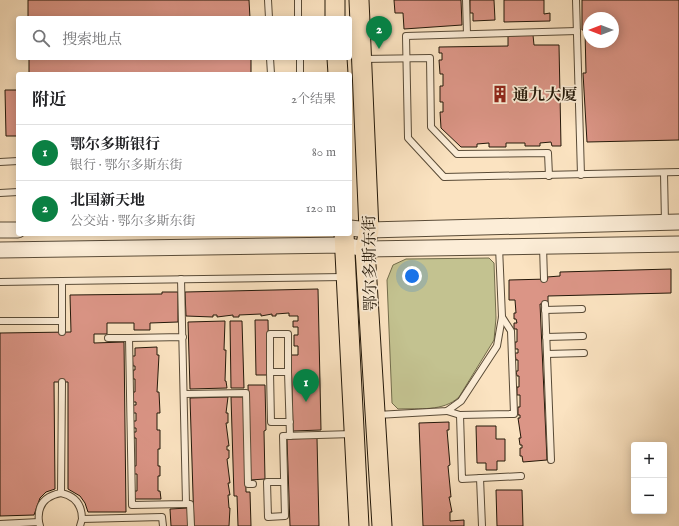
<!DOCTYPE html>
<html lang="zh">
<head>
<meta charset="utf-8">
<style>
	:root { --surface:#fff; --page:#f2f2f2; --text:#202124; --muted:#757577; --line:#e0e0e0; --accent:#0b8043 }
	body { margin:0; font-family:"IM FELL English","Noto Serif SC",serif; background:var(--page); color:var(--text) }
	.controls { position:absolute; right:12px; bottom:12px; display:grid; overflow:hidden; border-radius:4px; box-shadow:0 2px 10px #0003 }
	.controls button { width:36px; height:36px; display:grid; place-items:center; padding:0; border:0; border-bottom:1px solid var(--line); background:var(--surface); color:var(--text); font:20px sans-serif }
	.compass { position:absolute; left:583px; top:12px; width:36px; height:36px; border-radius:50%; background:var(--surface); box-shadow:0 2px 10px #0003; rotate:270deg }
	.you { position:absolute; left:412px; top:276px; width:14px; height:14px; margin:-10px; border:3px solid #fff; border-radius:50%; background:#1a73e8; box-shadow:0 0 0 6px #1a73e833 }
	.badge { display:grid; place-items:center; width:26px; height:26px; border-radius:50%; background:var(--accent); color:#fff; font-size:13px; font-weight:700 }
	.pin { position:absolute; translate:-50% -33px; filter:drop-shadow(0 1px 2px #0008) }
	.pin::after { content:''; position:absolute; top:21px; width:14px; height:12px; background:inherit; clip-path:polygon(0 0,100% 0,50% 100%) }
	.list { margin:0; padding:0; list-style:none }
	h2 { display:flex; justify-content:space-between; align-items:center; height:52px; margin:0; padding:0 16px; font-size:17px }
	h2 small { font-size:13px; font-weight:400; color:var(--muted) }
	.list li { display:grid; grid-template-columns:26px 1fr auto; gap:12px; align-items:center; box-sizing:border-box; height:56px; padding:0 16px; border-top:1px solid var(--line) }
	.list b { display:block; font-size:15px; white-space:nowrap }
	.list p { margin:0; font-size:13px; white-space:nowrap; color:var(--muted) }
	.list em { font-size:13px; font-style:normal; color:var(--muted) }
	.icon { flex:none; width:22px; height:22px; fill:none; stroke:currentColor; stroke-width:2; stroke-linecap:round; stroke-linejoin:round }
	.map { position:relative; flex:none; width:679px; height:526px; overflow:hidden }
	.search { position:absolute; background:var(--surface); box-shadow:0 2px 10px #0003; left:16px; top:16px; width:336px; height:44px; display:flex; align-items:center; gap:10px; box-sizing:border-box; padding:0 14px; border-radius:4px; color:var(--muted); font-size:15px }
	.panel { position:absolute; background:var(--surface); box-shadow:0 2px 10px #0003; left:16px; top:72px; width:336px; height:164px; border-radius:4px }
	.map>svg:first-child { display:block }
	.green { fill:#c3c290; stroke:#736d4c }
	.building { fill:#db9586; stroke:#231809; fill-rule:evenodd }
	.lines { fill:none; stroke-linecap:round; stroke-linejoin:round }
	.service-casing { stroke:#594b37; stroke-width:8 }
	.tertiary-casing { stroke:#594b37; stroke-width:17 }
	.primary-casing { stroke:#231809; stroke-width:21 }
	.service { stroke:#fcedd7; stroke-width:6 }
	.tertiary { stroke:#fcedd7; stroke-width:15 }
	.primary { stroke:#fbe3c1; stroke-width:19 }
	.labels { text-anchor:middle; stroke-width:3.5; stroke-linejoin:round; paint-order:stroke }
	.poi-label { font-size:16px; font-weight:bold; fill:#231809; stroke:#fcedd7; text-anchor:start }
	.street-label { font-size:16px; fill:#231809; stroke:#fcedd7 }
</style>
</head>
<body>
<div class="map">
<svg width="679" height="526" viewBox="0 0 679 526">
	<rect width="100%" height="100%" fill="#fbe3c1"/>
	<filter id="stains"><feTurbulence type="fractalNoise" baseFrequency=".005" numOctaves="4"/><feColorMatrix values="0 0 0 0 .2 0 0 0 0 .09 0 0 0 0 .02 0 0 0 .5 -.17"/></filter>
	<radialGradient id="worn" r=".72"><stop offset=".6" stop-color="#630" stop-opacity="0"/><stop offset="1" stop-color="#630" stop-opacity=".3"/></radialGradient>
	<path class="green" d="M489,258L494,263L496,318L494,340L459,397C443,412 419,408 398,409L392,403L387,280L393,265L406,259Z"/>
	<g class="building">
		<polygon points="28,0 249,0 250,18 28,18"/>
		<polygon points="394,0 461,0 462,25 404,29 403,13 395,13"/>
		<polygon points="470,0 494,0 495,20 473,21 473,13 470,13"/>
		<polygon points="504,0 544,0 544,14 550,13 550,21 504,22"/>
		<path d="M582,0H679V140L587,142L583,73H586L585,30H582ZM589,18H613V42H589Z"/>
		<polygon points="533,35 534,45 559,45 561,146 552,146 551,142 540,143 540,146 525,146 525,143 506,143 506,147 489,147 489,143 477,144 477,147 461,147 441,128 440,112 443,112 443,102 440,102 440,86 443,86 443,74 440,74 439,60 442,60 442,53 439,53 439,47 508,46 508,36"/>
		<rect x="29" y="58" width="222" height="16"/>
		<polygon points="5,90 18,90 18,136 6,136"/>
		<polygon points="671,269 671,293 548,296 548,304 540,304 547,460 523,462 522,456 520,456 520,448 522,448 522,445 520,445 519,438 521,438 518,418 520,418 520,415 518,415 518,407 520,407 520,395 517,395 517,387 519,387 519,376 517,376 516,371 518,371 518,360 516,360 515,353 518,353 518,349 515,349 515,342 517,342 517,329 514,329 514,323 517,323 516,319 514,319 514,313 516,313 515,300 509,300 509,280 548,279 547,277 560,276 560,272"/>
		<polygon points="318,289 321,430 293,431 291,355 298,355 298,346 294,346 294,335 298,335 298,327 293,327 293,321 298,321 298,316 289,316 289,313 276,314 276,316 272,316 272,314 261,316 261,314 239,315 239,317 233,317 233,315 217,317 217,315 213,315 213,317 186,316 185,292"/>
		<polygon points="162,292 178,292 178,322 150,323 150,330 134,330 134,323 107,323 107,334 94,334 94,343 124,342 126,512 88,512 85,503 80,496 68,489 68,382 54,382 55,489 46,492 40,498 34,515 0,516 0,333 71,332 70,295 162,294"/>
		<polygon points="255,320 268,320 269,375 256,375"/>
		<polygon points="225,321 224,350 226,350 225,381 226,381 227,388 190,389 188,322"/>
		<polygon points="230,321 242,321 244,388 231,388"/>
		<polygon points="157,347 157,355 159,355 157,392 159,392 160,413 157,413 157,430 160,430 160,449 158,449 158,466 160,466 160,476 158,476 158,491 160,491 161,499 134,499 134,491 137,491 137,474 134,474 134,466 136,466 136,438 134,438 133,432 136,432 136,428 133,428 133,421 136,421 136,413 133,413 133,405 136,405 136,402 133,402 133,392 135,392 135,379 133,379 133,370 135,370 135,366 133,366 132,356 135,356 135,348"/>
		<polygon points="248,385 265,385 266,430 264,431 265,479 250,480"/>
		<polygon points="228,397 226,413 228,413 228,423 226,423 229,446 227,446 227,450 229,450 229,458 227,459 230,483 228,483 230,495 228,495 229,508 230,508 229,526 194,526 190,398"/>
		<polygon points="231,397 244,397 246,492 250,492 251,526 238,526 237,496 234,496"/>
		<polygon points="449,422 449,430 447,430 450,465 448,466 451,497 449,497 452,512 450,512 450,521 464,520 464,526 423,526 419,423"/>
		<polygon points="476,426 496,426 496,439 505,439 505,461 497,461 497,470 486,470 486,463 477,463"/>
		<polygon points="317,438 319,526 290,526 287,439"/>
		<polygon points="496,490 522,490 523,526 497,526"/>
		<polygon points="188,508 189,526 171,526 170,509"/>
	</g>
	<g class="lines">
		<g class="service-casing">
			<g id="service">
				<polyline points="268,0 269,18"/>
				<polyline points="298,0 298,18"/>
				<polyline points="466,0 467,34"/>
				<polyline points="576,0 581,175"/>
				<polyline points="577,31 406,36 408,138 444,177 679,172"/>
				<polyline points="270,58 271,74"/>
				<polyline points="300,58 300,74"/>
				<polyline points="363,59 430,58 431,127 457,154 548,153 549,176"/>
				<polyline points="0,162 18,161"/>
				<polyline points="664,173 665,223"/>
				<polyline points="0,193 18,192"/>
				<polyline points="543,246 544,279"/>
				<polyline points="181,279 186,504 132,505 129,338 183,337"/>
				<polyline points="0,282 62,281"/>
				<polyline points="545,304 551,460"/>
				<polyline points="545,310 582,309"/>
				<polyline points="0,321 62,321 62,332"/>
				<polyline points="62,321 62,281 344,277"/>
				<polyline points="546,337 583,336"/>
				<polyline points="108,338 129,338"/>
				<polyline points="547,354 584,353"/>
				<polyline points="270,372 270,334 288,334 288,372"/>
				<polyline points="184,394 246,393 248,484 253,484"/>
				<polyline points="447,411 460,415 514,414 511,331 502,317"/>
				<polyline points="377,415 447,411 461,401 497,346 502,317 499,247"/>
				<polyline points="460,415 462,479 521,476"/>
				<polyline points="290,422 271,422 270,372 288,372 290,436"/>
				<polyline points="480,478 482,526"/>
				<polyline points="284,482 267,482 268,517 285,516 283,436 353,434"/>
				<path d="M61,493C75,496 82,505 82,519"/>
				<polyline points="186,504 190,504 191,526"/>
				<path d="M39,522C37,506 44,496 61,493L62,382"/>
				<polyline points="0,524 39,522 40,526"/>
				<polyline points="80,526 82,519 162,517 163,526"/>
			</g>
		</g>
		<g class="tertiary-casing">
			<g id="tertiary">
				<polyline points="350,228 369,230 679,222"/>
				<polyline points="0,230 18,230"/>
				<polyline points="0,250 345,245 365,249 679,244"/>
			</g>
		</g>
		<g class="primary-casing">
			<g id="primary">
				<polyline points="335,0 335,18"/>
				<polyline points="359,0 369,230 365,249 382,526"/>
				<polyline points="337,58 338,74"/>
				<polyline points="344,234 359,526"/>
			</g>
		</g>
		<use href="#service" class="service"/>
		<use href="#tertiary" class="tertiary"/>
		<use href="#primary" class="primary"/>
	</g>
	<defs>
		<g id="building-bare" transform="scale(1.38)"><path d="M-4-6H4V6H1V3H-1V6H-4ZM-2.5-4.3h1.7v1.8h-1.7ZM.8-4.3h1.7v1.8H.8ZM-2.5-1h1.7V.8h-1.7ZM.8-1h1.7V.8H.8Z" fill="#8f2418" stroke="#fcedd7" stroke-width="2.5" paint-order="stroke"/></g>
	</defs>
	<g fill-rule="evenodd">
		<use href="#building-bare" x="500" y="94"/>
	</g>
	<g class="labels">
		<g class="poi-label">
			<text x="513" y="100">通九大厦</text>
		</g>
		<g class="street-label">
			<text transform="translate(369 263) rotate(-91)" y="6">鄂尔多斯东街</text>
		</g>
	</g>
	<rect width="100%" height="100%" filter="url(#stains)"/>
	<rect width="100%" height="100%" fill="url(#worn)"/>
</svg>
<div class="controls">
<button>+</button>
<button>−</button>
</div>
<svg class="compass" viewBox="-18 -18 36 36"><path d="M0-13l5 13h-10z" fill="#e53935"/><path d="M0 13l5-13h-10z" fill="#757577"/></svg>
<div class="you"></div>
<div class="pin badge" style="left:306px;top:402px">1</div>
<div class="pin badge" style="left:379px;top:49px">2</div>
<div class="search"><svg class="icon" aria-label="search" viewBox="0 0 24 24"><circle cx="10" cy="10" r="6"/><path d="M15 15l6 6"/></svg>搜索地点</div>
<section class="panel">
<h2>附近<small>2个结果</small></h2>
<ul class="list">
<li><span class="badge">1</span><div><b>鄂尔多斯银行</b><p>银行 · 鄂尔多斯东街</p></div><em>80 m</em></li>
<li><span class="badge">2</span><div><b>北国新天地</b><p>公交站 · 鄂尔多斯东街</p></div><em>120 m</em></li>
</ul>
</section>
</div>
</body>
</html>
